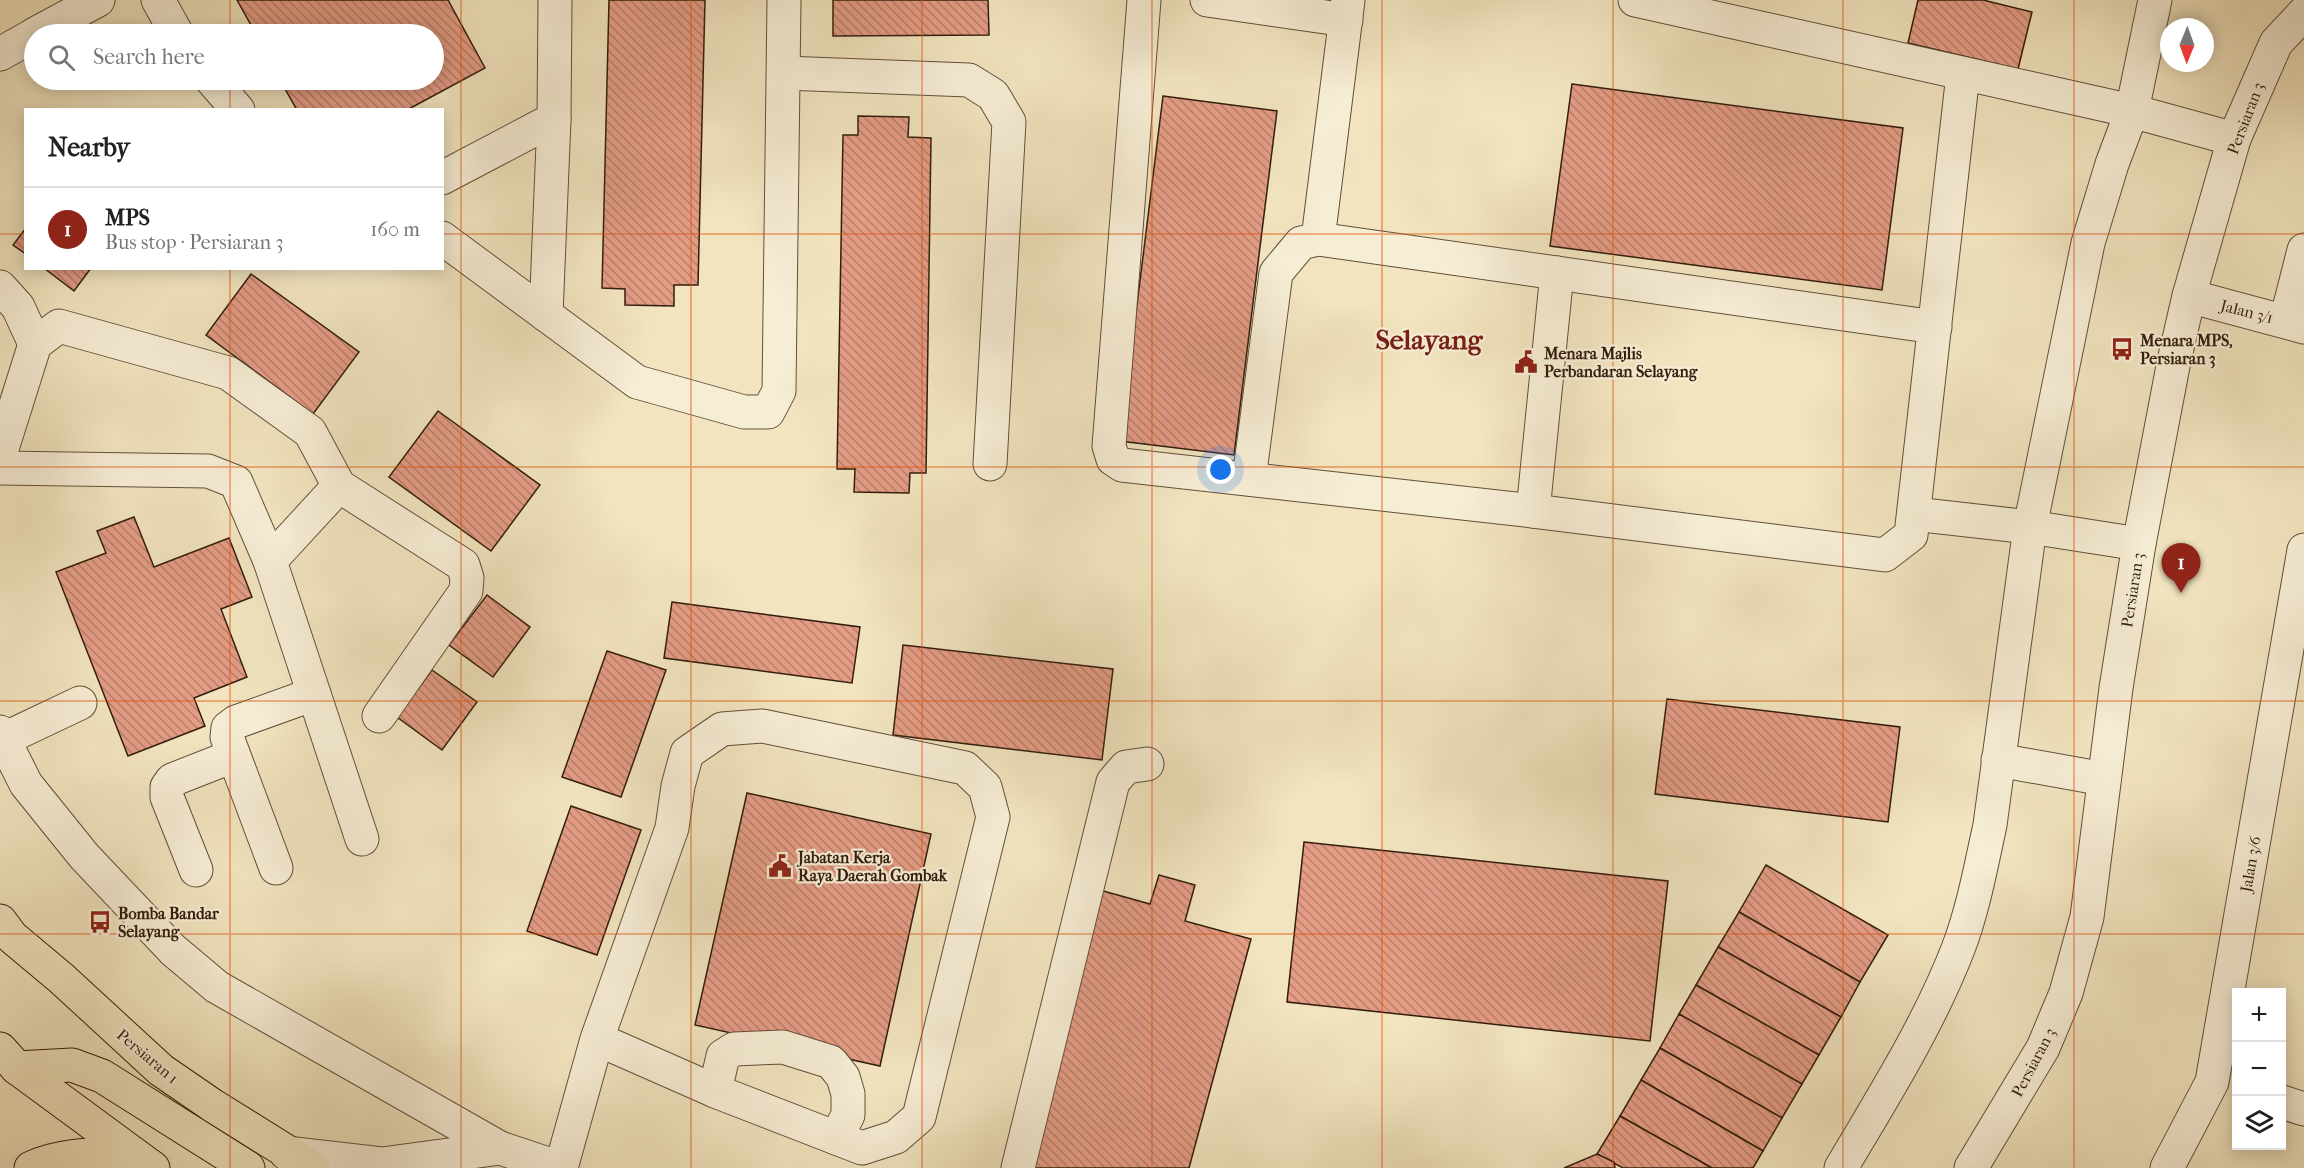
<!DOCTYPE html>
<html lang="en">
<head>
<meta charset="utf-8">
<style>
	:root { --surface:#fff; --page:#f6f6f6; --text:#222; --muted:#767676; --line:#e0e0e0; --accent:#8f2418 }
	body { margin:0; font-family:"IM FELL French Canon",serif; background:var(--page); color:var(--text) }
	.controls { position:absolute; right:18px; bottom:18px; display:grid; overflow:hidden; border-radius:0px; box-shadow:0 3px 15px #0003 }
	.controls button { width:54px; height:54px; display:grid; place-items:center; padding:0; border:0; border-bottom:2px solid var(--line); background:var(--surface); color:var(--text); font:30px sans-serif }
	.compass { position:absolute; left:2160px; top:18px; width:54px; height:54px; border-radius:50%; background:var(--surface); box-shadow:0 3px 15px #0003; rotate:181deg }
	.you { position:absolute; left:1221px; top:470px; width:21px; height:21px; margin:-15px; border:4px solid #fff; border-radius:50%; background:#1a73e8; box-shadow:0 0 0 9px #1a73e833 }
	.badge { display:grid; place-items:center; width:39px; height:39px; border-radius:50%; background:var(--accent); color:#fff; font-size:20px; font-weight:700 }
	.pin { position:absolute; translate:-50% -50px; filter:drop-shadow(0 2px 3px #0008) }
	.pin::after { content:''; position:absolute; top:32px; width:21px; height:18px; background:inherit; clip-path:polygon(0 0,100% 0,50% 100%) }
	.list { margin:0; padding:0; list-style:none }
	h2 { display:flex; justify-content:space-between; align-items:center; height:78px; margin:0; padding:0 24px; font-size:26px }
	h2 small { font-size:20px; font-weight:400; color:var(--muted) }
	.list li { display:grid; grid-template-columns:39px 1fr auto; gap:18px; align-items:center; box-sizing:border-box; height:84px; padding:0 24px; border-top:2px solid var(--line) }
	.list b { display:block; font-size:22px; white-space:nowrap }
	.list p { margin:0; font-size:20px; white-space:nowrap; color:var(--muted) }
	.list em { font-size:20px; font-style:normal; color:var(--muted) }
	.icon { flex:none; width:33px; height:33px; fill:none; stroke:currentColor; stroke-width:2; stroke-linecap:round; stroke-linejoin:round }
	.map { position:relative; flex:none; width:2304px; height:1168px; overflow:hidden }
	.search { position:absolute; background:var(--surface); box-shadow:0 3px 15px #0003; left:24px; top:24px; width:420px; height:66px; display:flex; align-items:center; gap:15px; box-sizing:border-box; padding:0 21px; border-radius:33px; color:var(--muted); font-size:22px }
	.panel { position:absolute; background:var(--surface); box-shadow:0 3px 15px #0003; left:24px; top:108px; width:420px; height:162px; border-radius:0px }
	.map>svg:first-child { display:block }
	.building { fill:url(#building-back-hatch); stroke:#321d0c; stroke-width:1.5 }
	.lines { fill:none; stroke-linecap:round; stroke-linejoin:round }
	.minor-casing { stroke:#624f39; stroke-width:35 }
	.major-casing { stroke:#321d0c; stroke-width:35 }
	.minor { stroke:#f6edd5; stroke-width:33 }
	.major { stroke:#f1e4bf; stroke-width:33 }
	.grid { fill:none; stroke:#df560c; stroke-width:1.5; stroke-opacity:0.55 }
	.labels { text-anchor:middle; stroke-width:4.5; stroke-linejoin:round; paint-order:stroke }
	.street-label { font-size:16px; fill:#321d0c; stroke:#f6edd5 }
	.poi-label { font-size:16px; font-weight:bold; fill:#321d0c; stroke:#f6edd5; text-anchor:start }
	.town-label { font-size:28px; font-weight:bold; fill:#7a1f14; stroke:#f6edd5 }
</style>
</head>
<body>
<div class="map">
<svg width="2304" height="1168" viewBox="0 0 2304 1168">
	<defs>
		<pattern id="building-back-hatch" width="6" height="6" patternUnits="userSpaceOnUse" patternTransform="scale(1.5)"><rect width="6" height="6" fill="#e49c85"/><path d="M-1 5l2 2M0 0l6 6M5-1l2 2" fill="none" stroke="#b97f6b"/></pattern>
	</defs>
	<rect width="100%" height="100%" fill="#f1e4bf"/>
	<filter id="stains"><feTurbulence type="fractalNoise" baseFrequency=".00333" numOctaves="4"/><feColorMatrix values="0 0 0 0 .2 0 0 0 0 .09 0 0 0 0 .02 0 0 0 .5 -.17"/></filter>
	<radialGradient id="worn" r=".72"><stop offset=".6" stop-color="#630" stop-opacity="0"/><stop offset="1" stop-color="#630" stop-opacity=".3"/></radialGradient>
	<g class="building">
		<polygon points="237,0 448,0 485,68 407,110 297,110 280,80 434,80 434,34 256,34"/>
		<polygon points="609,0 705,0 698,285 674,285 674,306 625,305 625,289 602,288"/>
		<polygon points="833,0 988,0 989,35 833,36"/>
		<polygon points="1918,0 1983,0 2032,12 2018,69 1908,43"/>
		<polygon points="1572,84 1903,128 1882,290 1550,246"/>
		<polygon points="1163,96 1277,111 1234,455 1120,441"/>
		<polygon points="858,116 909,117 908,137 931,138 926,473 910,473 909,493 854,492 855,469 837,469 843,135 858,135"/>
		<polygon points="26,228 26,254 13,245"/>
		<polygon points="44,268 91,268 74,291"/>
		<polygon points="251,274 359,352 313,414 206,335"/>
		<polygon points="438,411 540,485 491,551 389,477"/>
		<polygon points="134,517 154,567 229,538 252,597 221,609 247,677 194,698 205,726 128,756 56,572 106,553 97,531"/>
		<polygon points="487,595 530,627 493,677 449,645"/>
		<polygon points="672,602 860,627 852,683 664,658"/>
		<polygon points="903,645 1113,669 1102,760 893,735"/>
		<polygon points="607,651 666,670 621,797 562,777"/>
		<polygon points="432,670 477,702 442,750 397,717"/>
		<polygon points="1667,699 1900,727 1888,822 1655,794"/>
		<polygon points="747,793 931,834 880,1066 695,1025"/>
		<polygon points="571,806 641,830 597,955 527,931"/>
		<polygon points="1304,842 1668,881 1650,1041 1287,1002"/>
		<polygon points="1766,865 1888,935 1860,982 1739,912"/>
		<polygon points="1159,875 1195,885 1185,921 1251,939 1189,1168 1020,1168 1096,889 1150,904"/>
		<polygon points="1739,912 1860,982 1841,1017 1718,947"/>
		<polygon points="1718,947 1841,1017 1819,1055 1696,985"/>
		<polygon points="1696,985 1819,1055 1802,1084 1679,1014"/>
		<polygon points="1679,1014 1802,1084 1782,1118 1660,1048"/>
		<polygon points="1660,1048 1782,1118 1763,1151 1641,1080"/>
		<polygon points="1641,1080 1763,1151 1753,1168 1712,1168 1620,1116"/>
		<polygon points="1620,1116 1712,1168 1623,1168 1597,1154"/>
		<polygon points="1597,1154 1614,1162 1615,1168 1564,1168"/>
	</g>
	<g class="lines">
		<g class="minor-casing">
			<g id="minor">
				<polyline points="158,0 177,34"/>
				<polyline points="1144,0 1109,446 1113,459 1122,465 1533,511 1885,555 1911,535 1963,74"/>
				<polyline points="1207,0 1346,20"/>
				<polyline points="1635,0 2132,111 2234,139"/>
				<polyline points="35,34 98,0"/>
				<polyline points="0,54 34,35"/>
				<polyline points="784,73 969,80 993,95 1009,122 990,464"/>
				<polyline points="212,80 238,110"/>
				<polyline points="442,178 554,119 555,0"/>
				<polyline points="442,238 637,382 744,412 768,412 779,391 784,0"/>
				<polyline points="1318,239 1348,0"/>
				<polyline points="0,287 18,307 35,344"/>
				<polyline points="2189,296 2304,327"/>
				<polyline points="546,315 554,119"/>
				<polyline points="2286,321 2304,250"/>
				<polyline points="0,455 35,344 59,326 228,373 310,432 339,486"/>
				<polyline points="0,468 208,471 236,482 270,561 362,839"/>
				<polyline points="1249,479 1276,273 1301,243 1318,239 1935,327"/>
				<polyline points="1533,511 1557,273"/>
				<polyline points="1914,514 2030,527 2139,544"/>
				<polyline points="270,561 339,486 463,565 467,578 466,591 379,716"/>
				<polyline points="0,732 26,784 84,856 173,950 217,987 500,1148 560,1168"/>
				<polyline points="4,739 80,703"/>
				<polyline points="1998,760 2104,779"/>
				<polyline points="276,868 227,737 228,728 236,722 314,694"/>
				<polyline points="196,870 167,797 167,787 172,780 233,756"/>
				<polyline points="715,1091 723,1056 734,1049 783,1047 831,1062 843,1077 848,1094 848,1115 836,1138"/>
				<polyline points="2282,1102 2304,1109"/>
				<polyline points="286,1153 382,1164 500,1148"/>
				<polyline points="561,1168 597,1039 672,828 678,786 687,753 722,729 762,726 965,768 985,787 993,817 919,1117 896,1137 862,1148 715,1091 597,1039"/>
				<polyline points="1018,1168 1113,782 1126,767 1147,764"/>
				<path d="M1841,1168C1883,1097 1928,1026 1958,949C1973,910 1981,866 1990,825L2030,527L2088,243L2112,164L2132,111L2155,0"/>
				<polyline points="1971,1168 2043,1048 2066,993 2087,917 2116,688 2139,544 2174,361 2189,296 2234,139 2276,43 2304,13"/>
				<polyline points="2167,1168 2212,1082 2304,550"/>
			</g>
		</g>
		<g class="major-casing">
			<g id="major">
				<polyline points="0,921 12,937 61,978 161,1070 212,1105 313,1168"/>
				<polyline points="0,1049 17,1068 153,1168"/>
				<polyline points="17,1068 72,1065 102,1076 248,1168"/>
				<path d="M31,1168C63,1153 97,1155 131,1154"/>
			</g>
		</g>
		<use href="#minor" class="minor"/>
		<use href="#major" class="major"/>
	</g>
	<path class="grid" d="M230,0V34M461,0V1168M691,0V1168M922,0V1168M1152,0V1168M1382,0V1168M1613,0V1168M1843,0V1168M2074,0V1168M230,80V110M0,234H26M442,234H2304M230,268V1168M0,467H2304M0,701H2304M0,934H2304"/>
	<defs>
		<g id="bus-bare" transform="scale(1.8)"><path d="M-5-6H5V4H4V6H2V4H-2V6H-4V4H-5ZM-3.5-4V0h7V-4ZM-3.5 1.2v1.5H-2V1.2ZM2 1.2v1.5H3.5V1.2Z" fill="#8f2418" stroke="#f6edd5" stroke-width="2.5" paint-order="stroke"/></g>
		<g id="civic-bare" transform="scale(1.8)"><path d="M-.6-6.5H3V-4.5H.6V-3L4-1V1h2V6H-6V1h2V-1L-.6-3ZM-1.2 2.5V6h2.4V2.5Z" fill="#8f2418" stroke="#f6edd5" stroke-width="2.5" paint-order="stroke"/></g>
	</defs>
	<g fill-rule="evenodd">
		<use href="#bus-bare" x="2122" y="349"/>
		<use href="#civic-bare" x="1526" y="362"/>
		<use href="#civic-bare" x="780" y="866"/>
		<use href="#bus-bare" x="100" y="922"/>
	</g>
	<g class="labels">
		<g class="street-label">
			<text transform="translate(2245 118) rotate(-69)" y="6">Persiaran 3</text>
			<text transform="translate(2247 311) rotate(14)" y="6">Jalan 3/1</text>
			<text transform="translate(2132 590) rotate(-81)" y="6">Persiaran 3</text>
			<text transform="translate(2250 864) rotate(-80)" y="6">Jalan 3/6</text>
			<text transform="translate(148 1056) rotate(40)" y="6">Persiaran 1</text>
			<text transform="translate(2033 1062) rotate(-62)" y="6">Persiaran 3</text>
		</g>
		<g class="poi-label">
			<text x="2140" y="346">Menara MPS,<tspan x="2140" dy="18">Persiaran 3</tspan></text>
			<text x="1544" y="359">Menara Majlis<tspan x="1544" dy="18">Perbandaran Selayang</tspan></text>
			<text x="798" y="863">Jabatan Kerja<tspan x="798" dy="18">Raya Daerah Gombak</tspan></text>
			<text x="118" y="919">Bomba Bandar<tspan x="118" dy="18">Selayang</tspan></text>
		</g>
		<g class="town-label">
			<text x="1429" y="349">Selayang</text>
		</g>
	</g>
	<rect width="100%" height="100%" filter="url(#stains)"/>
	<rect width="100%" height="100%" fill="url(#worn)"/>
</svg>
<div class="controls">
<button>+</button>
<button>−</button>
<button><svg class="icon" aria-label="layers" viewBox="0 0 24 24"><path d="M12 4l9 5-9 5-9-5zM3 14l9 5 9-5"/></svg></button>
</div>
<svg class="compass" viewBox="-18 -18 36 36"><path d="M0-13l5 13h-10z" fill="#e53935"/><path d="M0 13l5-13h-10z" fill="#767676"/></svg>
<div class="you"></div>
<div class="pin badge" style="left:2181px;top:593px">1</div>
<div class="search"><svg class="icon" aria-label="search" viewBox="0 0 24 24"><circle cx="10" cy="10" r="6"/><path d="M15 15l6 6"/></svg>Search here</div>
<section class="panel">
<h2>Nearby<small></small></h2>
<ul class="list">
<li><span class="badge">1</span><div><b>MPS</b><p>Bus stop · Persiaran 3</p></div><em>160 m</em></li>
</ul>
</section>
</div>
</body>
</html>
